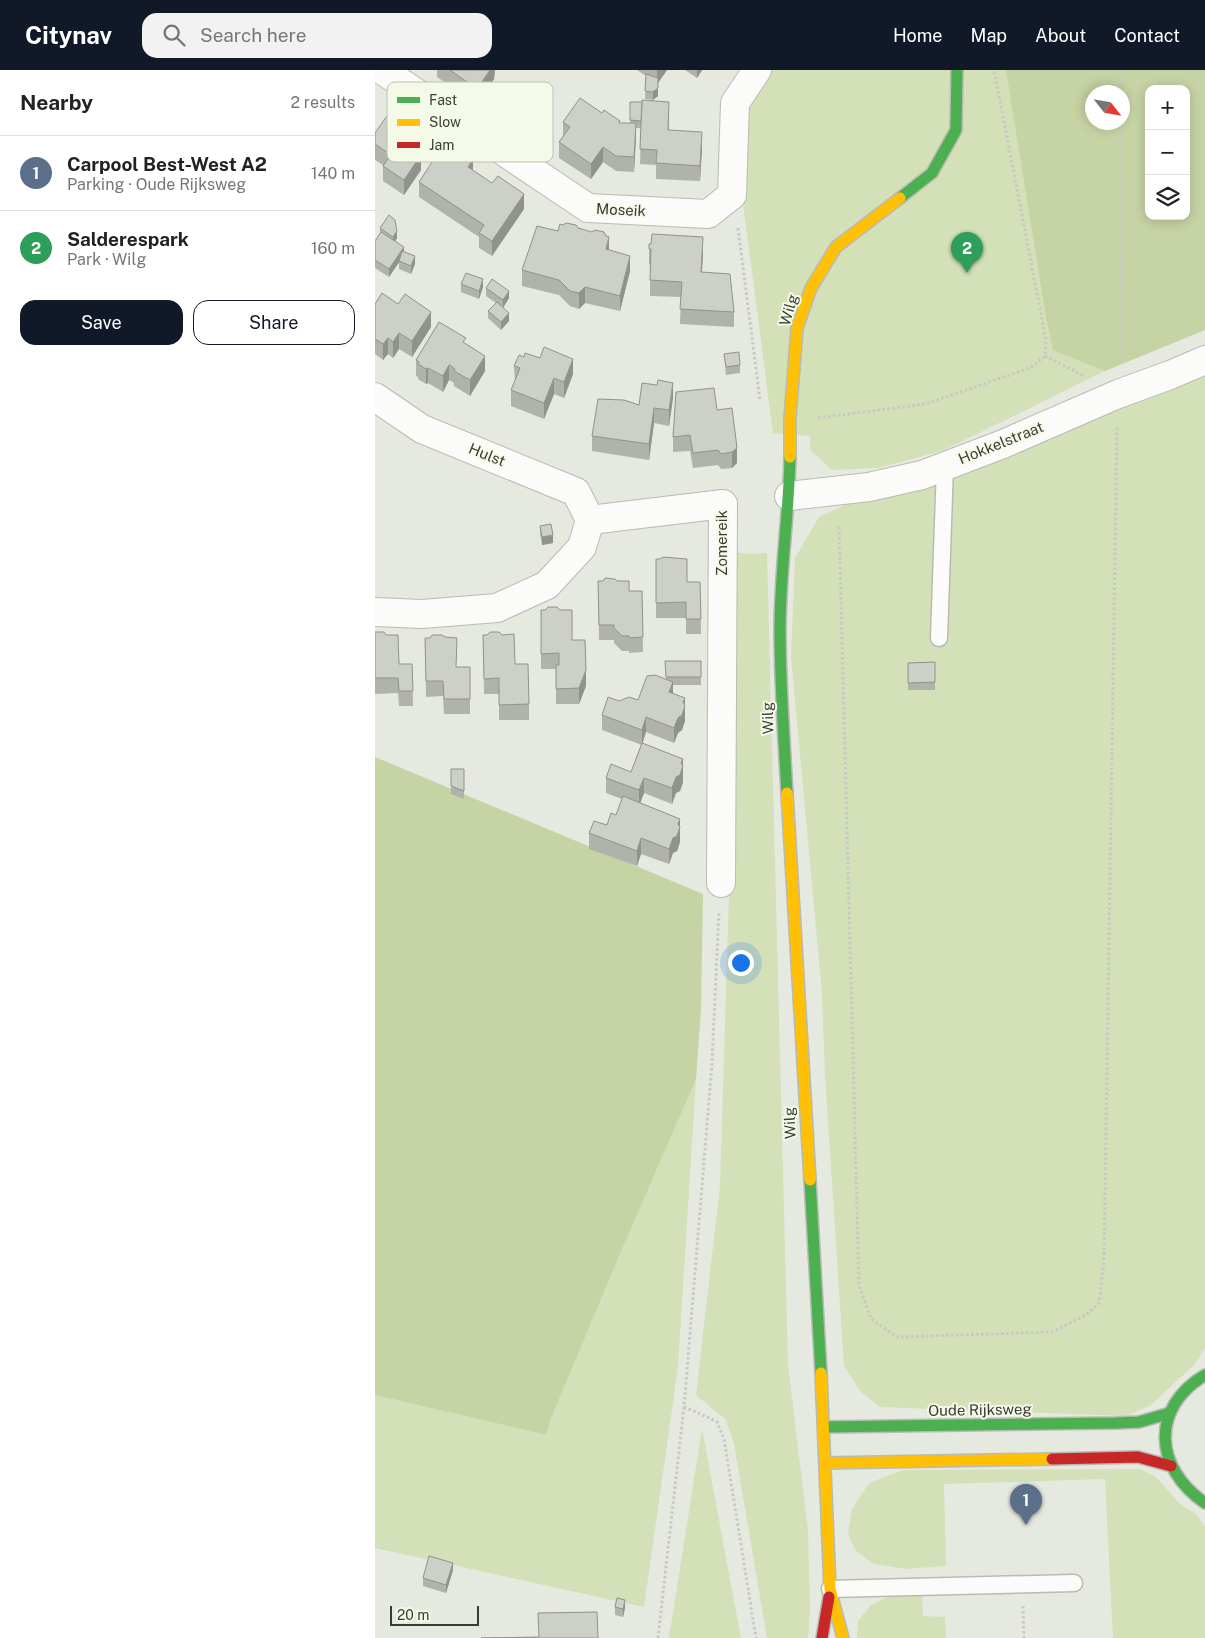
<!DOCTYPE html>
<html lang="en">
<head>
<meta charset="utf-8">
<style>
	:root { --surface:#fff; --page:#f2f2f2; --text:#222; --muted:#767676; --line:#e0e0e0; --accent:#111827 }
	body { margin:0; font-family:"Public Sans",sans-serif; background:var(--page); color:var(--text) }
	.controls { position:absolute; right:15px; top:15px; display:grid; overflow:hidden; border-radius:10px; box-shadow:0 2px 12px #0003 }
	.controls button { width:45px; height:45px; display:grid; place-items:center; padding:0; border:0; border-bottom:1px solid var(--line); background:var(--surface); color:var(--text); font:25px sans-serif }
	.compass { position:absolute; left:710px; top:15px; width:45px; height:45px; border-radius:50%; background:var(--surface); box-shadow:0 2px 12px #0003; rotate:121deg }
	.scale { position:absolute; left:15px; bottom:12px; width:89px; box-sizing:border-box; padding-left:5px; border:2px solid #393c35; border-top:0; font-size:14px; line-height:18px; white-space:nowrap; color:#393c35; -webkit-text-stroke:4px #f5fae8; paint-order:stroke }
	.you { position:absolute; left:365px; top:892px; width:18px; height:18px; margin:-12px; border:4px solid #fff; border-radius:50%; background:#1a73e8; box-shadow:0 0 0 8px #1a73e833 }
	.badge { display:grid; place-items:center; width:32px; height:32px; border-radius:50%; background:var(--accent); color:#fff; font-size:16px; font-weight:700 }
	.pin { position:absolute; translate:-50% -41px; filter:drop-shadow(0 1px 2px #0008) }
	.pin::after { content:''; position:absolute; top:26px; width:18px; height:15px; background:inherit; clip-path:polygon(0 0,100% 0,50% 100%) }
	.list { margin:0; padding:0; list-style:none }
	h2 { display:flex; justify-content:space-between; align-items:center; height:65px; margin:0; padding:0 20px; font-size:21px }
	h2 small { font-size:16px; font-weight:400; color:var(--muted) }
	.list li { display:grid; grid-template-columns:32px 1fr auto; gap:15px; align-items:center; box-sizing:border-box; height:75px; padding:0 20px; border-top:1px solid var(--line) }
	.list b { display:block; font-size:19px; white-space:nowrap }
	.list p { margin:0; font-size:16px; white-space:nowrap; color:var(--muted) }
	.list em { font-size:16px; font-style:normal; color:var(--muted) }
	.actions { display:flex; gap:10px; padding:15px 20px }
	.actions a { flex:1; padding:11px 0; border:1px solid var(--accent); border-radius:15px; text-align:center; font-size:18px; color:var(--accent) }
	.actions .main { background:var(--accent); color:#fff }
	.icon { flex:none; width:28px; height:28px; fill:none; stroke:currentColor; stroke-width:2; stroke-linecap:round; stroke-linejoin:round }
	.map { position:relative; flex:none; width:830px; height:1568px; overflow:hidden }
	header { display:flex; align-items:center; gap:30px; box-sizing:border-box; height:70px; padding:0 25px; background:var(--accent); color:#fff }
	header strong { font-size:24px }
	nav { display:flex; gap:28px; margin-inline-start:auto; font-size:18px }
	.search { width:350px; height:45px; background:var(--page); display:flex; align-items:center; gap:12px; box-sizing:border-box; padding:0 18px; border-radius:15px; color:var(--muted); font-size:19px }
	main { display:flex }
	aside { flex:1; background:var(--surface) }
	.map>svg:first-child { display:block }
	.green { fill:#d4e0b8; fill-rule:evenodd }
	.forest { fill:#c6d3a4; fill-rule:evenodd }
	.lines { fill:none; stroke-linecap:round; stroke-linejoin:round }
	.lane-casing { stroke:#b8bbb3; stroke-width:19 }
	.street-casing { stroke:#b8bbb3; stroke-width:30 }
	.fast-casing { stroke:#b8bbb3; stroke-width:14 }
	.slow-casing { stroke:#b8bbb3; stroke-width:14 }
	.jam-casing { stroke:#b8bbb3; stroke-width:14 }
	.path { stroke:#c8c9c5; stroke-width:3; stroke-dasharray:2.5 2.5; stroke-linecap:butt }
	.lane { stroke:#fbfcfa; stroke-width:16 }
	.street { stroke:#fbfcfa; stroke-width:28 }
	.fast { stroke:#4caf50; stroke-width:11 }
	.slow { stroke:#ffc107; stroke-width:11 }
	.jam { stroke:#c62828; stroke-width:11 }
	.wall { fill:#b0b3ac }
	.shaded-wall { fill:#90928c }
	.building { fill:#cdd0c8; stroke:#90928c }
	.labels { text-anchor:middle; stroke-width:4; stroke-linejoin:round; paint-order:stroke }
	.street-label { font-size:15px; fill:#393c35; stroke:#f5fae8 }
	.key { fill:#f5fae8; stroke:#bdc1b2; stroke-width:1 }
	.key-label { font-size:14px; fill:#393c35 }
</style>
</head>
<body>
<header>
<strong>Citynav</strong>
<div class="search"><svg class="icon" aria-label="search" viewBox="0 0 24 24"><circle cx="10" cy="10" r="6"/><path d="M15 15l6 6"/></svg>Search here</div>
<nav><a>Home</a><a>Map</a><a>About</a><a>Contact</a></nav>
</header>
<main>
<aside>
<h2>Nearby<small>2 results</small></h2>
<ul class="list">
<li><span class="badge" style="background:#5c6f8a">1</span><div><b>Carpool Best-West A2</b><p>Parking · Oude Rijksweg</p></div><em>140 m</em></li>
<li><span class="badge" style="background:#2e9e5b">2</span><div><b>Salderespark</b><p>Park · Wilg</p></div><em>160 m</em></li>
</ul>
<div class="actions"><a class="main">Save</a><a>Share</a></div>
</aside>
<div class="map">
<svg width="830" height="1568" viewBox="0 0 830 1568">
	<rect width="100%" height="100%" fill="#e6e9df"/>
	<g class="green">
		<path d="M397,0H806L774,19V146L721,297L730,301L567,381L503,398L457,400L435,380V366L398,363L368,133L372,36ZM718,22H748V52H718Z"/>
		<polygon points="830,298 830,1278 819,1295 776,1335 751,1346 505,1337 485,1321 469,1296 450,1006 447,923 416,587 420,488 444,447 472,434 518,424"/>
		<polygon points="358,482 377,484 392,483 413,1295 433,1460 435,1540 433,1568 392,1568 359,1374 351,1350 321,1325 345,1116 354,823"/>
		<polygon points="321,1009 303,1297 269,1537 0,1478 0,1325 171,1365 177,1346 242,1191"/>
		<polygon points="327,1359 366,1568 294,1568"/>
		<polygon points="765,1399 781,1407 805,1434 821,1444 830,1457 830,1568 738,1568 730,1409 569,1414 571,1496 531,1499 499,1494 481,1481 473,1464 477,1439 494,1413 528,1400"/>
		<polygon points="547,1525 548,1546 570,1547 571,1568 482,1568 483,1551 496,1535 515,1526"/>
	</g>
	<g class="forest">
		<path d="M631,0H830V260L730,301L678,280L671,247ZM774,19H811V146H774ZM718,22H748V52H718Z"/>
		<polygon points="0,687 328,824 326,939 321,1009 242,1191 177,1346 171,1365 0,1325"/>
	</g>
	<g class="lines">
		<g class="lane-casing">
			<g id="lane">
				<polyline points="564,568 570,396"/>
				<polyline points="455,1519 699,1513"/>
			</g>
		</g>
		<g class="street-casing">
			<g id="street">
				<polyline points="7,0 213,138 333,144 357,125 360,33 382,0"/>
				<polyline points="0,327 47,359 201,422 215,450"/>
				<polyline points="414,426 494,417 547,405 628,374 743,324 795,305 830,290"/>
				<polyline points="215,450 348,434 346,813"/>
				<polyline points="0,542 47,544 122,538 172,515 207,477 215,450"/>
			</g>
		</g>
		<g class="fast-casing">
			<g id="fast">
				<polyline points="525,128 557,103 581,60 582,0"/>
				<path d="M412,723C409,669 405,614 405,559C405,501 414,444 415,387"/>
				<polyline points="435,1110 446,1303"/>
				<path d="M830,1305C775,1338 779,1398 830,1433"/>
				<polyline points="449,1357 741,1353 764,1352 795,1343"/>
			</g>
		</g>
		<g class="slow-casing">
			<g id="slow">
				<polyline points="415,387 415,348 422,258 436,218 461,177 525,128"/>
				<polyline points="412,723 435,1110"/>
				<polyline points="446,1303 455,1519 468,1568"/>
				<polyline points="450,1393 677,1389"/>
			</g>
		</g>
		<g class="jam-casing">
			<g id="jam">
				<polyline points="677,1389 763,1387 796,1396"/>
				<polyline points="447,1568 454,1527"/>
			</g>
		</g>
		<g class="path">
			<polyline points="745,0 745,22"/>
			<polyline points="363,158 385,330"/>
			<polyline points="670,286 709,306"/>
			<polyline points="745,292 747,268 745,52"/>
			<polyline points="443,348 550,334 655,298 670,286 671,270 619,0"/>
			<polyline points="464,457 484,1215 496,1249 522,1267 677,1262 711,1245 724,1233 729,1190 742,355"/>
			<polyline points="309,1337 330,1346 342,1352 349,1369 381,1568"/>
			<polyline points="648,1536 649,1568"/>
			<polyline points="283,1568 309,1337 337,993 344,841"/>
		</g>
		<use href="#lane" class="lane"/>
		<use href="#street" class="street"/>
		<use href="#fast" class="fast"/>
		<use href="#slow" class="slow"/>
		<use href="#jam" class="jam"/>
	</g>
	<g class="wall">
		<polygon points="62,0 120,0 119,9 102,34 62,7"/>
		<polygon points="262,0 292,0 283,13 283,26 278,30 270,29 271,6"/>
		<polygon points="310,0 327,0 322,8"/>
		<polygon points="227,43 245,53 255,53 255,50 294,47 294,60 327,78 325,111 281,109 281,95 265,94 266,58 261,58 259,102 241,101 228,92 216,109 184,88 184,72 188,66 188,52"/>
		<polygon points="146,58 164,69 164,77 148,79 146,66"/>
		<polygon points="0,63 48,71 41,81 46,100 29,125 8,111 8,95 0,90"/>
		<polygon points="98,100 149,139 117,186 104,178 104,167 44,127 44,112"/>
		<polygon points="5,158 22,168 20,171 40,194 36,204 24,199 24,192 14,207 0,198 0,172 5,165"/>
		<polygon points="203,158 234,180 255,201 245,241 210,233 204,239 195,236 184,225 147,216 147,200 183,161"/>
		<polygon points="274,179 328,182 327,202 359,242 359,257 305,254 306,227 275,226 275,195 274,194"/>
		<polygon points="86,214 108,217 104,229 86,222"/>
		<polygon points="111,218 134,228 128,237 134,251 126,260 113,248 113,241 121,233 111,226"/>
		<polygon points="0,234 56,257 37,287 24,279 18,288 13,284 8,290 0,284"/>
		<polygon points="91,274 110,301 95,326 79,316 79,313 74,310 68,322 53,313 51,314 43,309 43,307 41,306 41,290"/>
		<polygon points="349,284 365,295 365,303 351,305"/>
		<polygon points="139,296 198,304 189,328 179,324 169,349 136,336 136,320 140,311"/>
		<polygon points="298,328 294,356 279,353 274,390 217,381 217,366 264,335"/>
		<polygon points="342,340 362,393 357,398 346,399 343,395 318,398 315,381 298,382 298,367"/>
		<polygon points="165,456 178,473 167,475 165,464"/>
		<polygon points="281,489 312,512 325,512 326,564 311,564 311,548 281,548"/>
		<polygon points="223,511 254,521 267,521 268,582 254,583 254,581 247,581 239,573 239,570 224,570"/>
		<polygon points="166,540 197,570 211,616 204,634 181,634 181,599 166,599"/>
		<polygon points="0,562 24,594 37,594 38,636 24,636 23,623 0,624"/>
		<polygon points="108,565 140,594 154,634 154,650 124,650 124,624 109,624"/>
		<polygon points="50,568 82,597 95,597 95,644 69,644 68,626 51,627"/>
		<polygon points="290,591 326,591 326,615 298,615 298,624 310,628 310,651 307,660 303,663 299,673 271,662 267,674 308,689 308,712 305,721 301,723 297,734 269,723 265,733 305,749 305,772 302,781 298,783 294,794 266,784 262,796 214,779 214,763 232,755 241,745 247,729 231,723 231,708 256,702 267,675 227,660 227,645 244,631 263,630 291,609"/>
		<polygon points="560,592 560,620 533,620 533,593"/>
		<polygon points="76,699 89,699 89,729 76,724"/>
		<polygon points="78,1500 71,1523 48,1516 48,1508"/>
		<polygon points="240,1537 250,1538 248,1547 240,1545"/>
	</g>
	<g class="shaded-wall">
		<polygon points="115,0 120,0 119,9 102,34 102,19"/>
		<polygon points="282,0 292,0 283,13 283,26 278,30 278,22 282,14"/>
		<polygon points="322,0 327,0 322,8"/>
		<polygon points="261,53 261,69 259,102 259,87"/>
		<polygon points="48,56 48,71 34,92 34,76"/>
		<polygon points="327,62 327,78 325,111 325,96"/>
		<polygon points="228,77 228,92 216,109 216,94"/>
		<polygon points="46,85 46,100 29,125 29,110"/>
		<polygon points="98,89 98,105 93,97"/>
		<polygon points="149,124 149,139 117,186 117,171"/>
		<polygon points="22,161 22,168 18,175 18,167"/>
		<polygon points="234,167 234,182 231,179"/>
		<polygon points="328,167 328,182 326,218 326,202"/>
		<polygon points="29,177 29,185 14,207 14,199"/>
		<polygon points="40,186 40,194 36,204 36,196"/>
		<polygon points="255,186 255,201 245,241 245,226"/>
		<polygon points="108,209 108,217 104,229 104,221"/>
		<polygon points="210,217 210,233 204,239 204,223"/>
		<polygon points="134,221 134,228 128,238 128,230"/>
		<polygon points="56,242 56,257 37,287 37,271"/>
		<polygon points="134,243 134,251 126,260 126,252"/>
		<polygon points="24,263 24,279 18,288 18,272"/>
		<polygon points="13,268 13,284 8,290 8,274"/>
		<polygon points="110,286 110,301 95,326 95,310"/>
		<polygon points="198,289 198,304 189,328 189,312"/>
		<polygon points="74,295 74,310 68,322 68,306"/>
		<polygon points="53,298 53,313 51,314 51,299"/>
		<polygon points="179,308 179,324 169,349 169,333"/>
		<polygon points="298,313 298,328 294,356 294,340"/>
		<polygon points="279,338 279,353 274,390 274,374"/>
		<polygon points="362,378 362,393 357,398 357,382"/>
		<polygon points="178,465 178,473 167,475 167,467"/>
		<polygon points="211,600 211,616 204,634 204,618"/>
		<polygon points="298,612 298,627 294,622"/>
		<polygon points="310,628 310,651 307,660 303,663 299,673 299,658"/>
		<polygon points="271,647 271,662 267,675 267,660"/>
		<polygon points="308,689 308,712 305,721 301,723 297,734 297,718"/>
		<polygon points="269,708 269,723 264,736 264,720"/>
		<polygon points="305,749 305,772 302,781 298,783 294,794 294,779"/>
		<polygon points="266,768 266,784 262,796 262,781"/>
		<polygon points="78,1493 78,1500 71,1523 71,1515"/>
		<polygon points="250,1530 250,1538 248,1547 248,1539"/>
	</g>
	<g class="building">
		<polygon points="75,0 115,0 102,19"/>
		<polygon points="271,4 283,8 283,18 278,22 270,21"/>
		<polygon points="205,28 227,43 229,40 245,51 244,53 261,53 259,87 241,86 228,77 216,94 184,72 195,57 188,52"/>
		<polygon points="267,30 294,32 293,60 327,62 325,96 281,93 282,80 265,79"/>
		<polygon points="255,32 267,32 266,51 255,50"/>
		<polygon points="19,36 48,56 34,76 46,85 29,110 8,96 16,85 0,74 0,63"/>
		<polygon points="71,71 98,89 93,97 117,113 123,106 149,124 117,171 104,163 109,155 44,112"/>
		<polygon points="14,145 20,150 22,161 18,167 5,158"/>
		<polygon points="191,153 201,155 203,158 217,162 220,160 229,162 231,166 234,167 231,179 255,186 245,226 210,217 204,223 195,221 184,210 147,200 162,156 183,161 185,154 188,155"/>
		<polygon points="6,162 29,177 14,199 0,190 0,171"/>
		<polygon points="277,164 328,167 326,202 355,204 359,242 305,239 307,212 275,210 276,179 274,179 274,174 276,174"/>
		<polygon points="27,181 40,186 36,196 24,191"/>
		<polygon points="91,203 108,209 104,221 86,214"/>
		<polygon points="117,209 134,221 128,230 111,218"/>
		<polygon points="7,223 23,234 30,224 56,242 37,271 24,263 18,272 13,268 8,274 0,269 0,234"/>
		<polygon points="122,232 134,243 126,252 113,241"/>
		<polygon points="64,252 91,268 88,272 110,286 95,310 79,301 80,299 74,295 68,306 53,298 51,299 43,294 44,292 41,290"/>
		<polygon points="169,277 198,289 189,312 179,308 169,333 136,320 145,298 139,296 144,285 149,287 150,283 165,288"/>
		<polygon points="364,282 365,295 351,297 349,284"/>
		<polygon points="283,310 298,313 294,340 279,338 274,374 217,366 223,329 249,330 264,335 267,313 282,315"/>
		<polygon points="339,318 342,340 357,338 362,378 357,382 346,384 343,380 318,383 315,365 298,367 301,322"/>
		<polygon points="176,454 178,465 167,467 165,456"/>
		<polygon points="288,487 312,489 312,512 325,512 326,549 311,549 311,532 281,533 281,489 285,489"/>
		<polygon points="230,508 240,509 242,511 254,511 254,521 267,521 268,567 254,568 254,566 247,566 239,558 239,555 224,555 223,511 228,511"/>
		<polygon points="173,537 182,537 185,540 197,540 197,570 210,570 211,600 204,618 181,619 181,595 184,595 184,583 166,584 166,540 170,540"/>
		<polygon points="0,562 9,562 11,565 23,565 24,594 37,594 38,621 24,621 23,608 0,608"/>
		<polygon points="115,562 124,562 127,565 139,564 140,594 153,594 154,634 124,635 124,608 109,609 108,565 112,565"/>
		<polygon points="57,565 67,565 70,567 82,568 81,597 95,597 95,629 69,629 68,611 51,611 50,568 55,568"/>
		<polygon points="290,591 326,591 326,607 291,607"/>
		<polygon points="560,592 560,612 533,613 533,593"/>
		<polygon points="280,605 298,612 294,622 310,628 308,632 310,636 307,645 303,648 299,658 271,647 267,660 227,645 233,627 244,631 254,627 263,630 272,606"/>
		<polygon points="267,673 308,689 306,693 308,696 305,705 301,707 297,718 269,708 264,720 231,708 236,694 256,702"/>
		<polygon points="76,699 89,699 89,721 76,716"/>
		<polygon points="248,726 305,749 303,754 305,757 302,766 298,768 294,779 266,768 262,781 214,763 219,751 232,755 236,743 241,745"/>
		<polygon points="54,1486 78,1493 71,1515 48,1508"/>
		<polygon points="242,1528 250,1530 248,1539 240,1537"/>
		<polygon points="222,1542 223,1568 106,1568 164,1567 163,1543"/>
	</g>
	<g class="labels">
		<g class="street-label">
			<text transform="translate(246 140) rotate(3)" y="5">Moseik</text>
			<text transform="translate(414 240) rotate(-74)" y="5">Wilg</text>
			<text transform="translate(626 373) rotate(-22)" y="5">Hokkelstraat</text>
			<text transform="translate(112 385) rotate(22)" y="5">Hulst</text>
			<text transform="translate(347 473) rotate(-90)" y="5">Zomereik</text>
			<text transform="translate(393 648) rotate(-92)" y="5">Wilg</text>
			<text transform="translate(415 1053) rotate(-93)" y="5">Wilg</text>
			<text transform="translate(605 1340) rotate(-1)" y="5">Oude Rijksweg</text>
		</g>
	</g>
	<rect x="12" y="12" width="166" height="80" rx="8" class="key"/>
	<rect x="22" y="27" width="23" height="6" fill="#4caf50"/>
	<rect x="22" y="49" width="23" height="7" fill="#ffc107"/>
	<rect x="22" y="72" width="23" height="6" fill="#c62828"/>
	<g class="key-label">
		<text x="54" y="35">Fast</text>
		<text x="54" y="57">Slow</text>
		<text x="54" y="80">Jam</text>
	</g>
</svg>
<div class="controls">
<button>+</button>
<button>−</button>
<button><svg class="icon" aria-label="layers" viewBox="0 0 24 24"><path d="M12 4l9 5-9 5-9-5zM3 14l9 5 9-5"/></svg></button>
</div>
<svg class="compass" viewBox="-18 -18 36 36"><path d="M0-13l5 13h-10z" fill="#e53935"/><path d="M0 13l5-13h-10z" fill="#767676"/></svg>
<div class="scale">20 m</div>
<div class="you"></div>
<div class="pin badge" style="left:651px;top:1455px;background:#5c6f8a">1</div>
<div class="pin badge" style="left:592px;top:203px;background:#2e9e5b">2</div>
</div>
</main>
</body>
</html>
